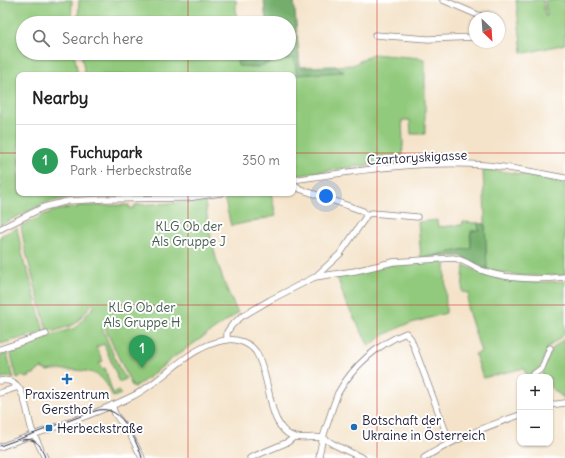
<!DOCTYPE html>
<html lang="en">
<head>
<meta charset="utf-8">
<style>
	:root { --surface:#fff; --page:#f6f6f6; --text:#222; --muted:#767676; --line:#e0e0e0; --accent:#0b8043 }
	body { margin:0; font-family:Delius,sans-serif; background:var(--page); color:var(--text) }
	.controls { position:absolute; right:12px; bottom:12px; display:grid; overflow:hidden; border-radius:8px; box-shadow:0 1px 3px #0004 }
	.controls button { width:36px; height:36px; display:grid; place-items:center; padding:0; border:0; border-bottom:1px solid var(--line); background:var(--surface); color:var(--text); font:20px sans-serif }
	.compass { position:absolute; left:469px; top:12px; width:36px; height:36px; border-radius:50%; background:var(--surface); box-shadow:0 1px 3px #0004; rotate:155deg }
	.you { position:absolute; left:326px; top:196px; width:14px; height:14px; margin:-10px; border:3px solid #fff; border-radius:50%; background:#1a73e8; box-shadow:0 0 0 6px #1a73e833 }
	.badge { display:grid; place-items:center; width:26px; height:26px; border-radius:50%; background:var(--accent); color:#fff; font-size:13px; font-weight:700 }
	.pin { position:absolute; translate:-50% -33px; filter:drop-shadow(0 1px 2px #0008) }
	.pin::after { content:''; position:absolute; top:21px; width:14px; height:12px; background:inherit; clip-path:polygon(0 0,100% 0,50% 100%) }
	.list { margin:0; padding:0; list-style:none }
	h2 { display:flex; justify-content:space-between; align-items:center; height:52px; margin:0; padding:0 16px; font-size:17px }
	h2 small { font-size:13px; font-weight:400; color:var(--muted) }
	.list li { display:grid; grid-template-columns:26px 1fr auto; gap:12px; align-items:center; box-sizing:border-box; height:72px; padding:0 16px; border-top:1px solid var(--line) }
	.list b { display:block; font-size:15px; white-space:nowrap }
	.list p { margin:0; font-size:13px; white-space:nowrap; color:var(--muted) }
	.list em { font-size:13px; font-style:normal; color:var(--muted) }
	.icon { flex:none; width:22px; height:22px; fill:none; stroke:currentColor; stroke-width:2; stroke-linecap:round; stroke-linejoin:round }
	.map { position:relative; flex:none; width:565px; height:458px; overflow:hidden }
	.search { position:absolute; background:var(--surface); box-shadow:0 1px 3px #0004; left:16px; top:16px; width:280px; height:44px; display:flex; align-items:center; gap:10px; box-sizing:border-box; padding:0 14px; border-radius:22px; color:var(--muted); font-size:15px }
	.panel { position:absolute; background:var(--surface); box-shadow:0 1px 3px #0004; left:16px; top:72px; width:280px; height:124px; border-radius:8px }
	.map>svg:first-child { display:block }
	.green { fill:#92ca7d; stroke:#5a765c }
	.forest { fill:#75ae6c; stroke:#4c6854 }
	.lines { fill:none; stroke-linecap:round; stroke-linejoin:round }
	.minor-casing { stroke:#8b8282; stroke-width:7 }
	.minor { stroke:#fff; stroke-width:5.5 }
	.tram { stroke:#22223b; stroke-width:1 }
	.grid { fill:none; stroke:#d62828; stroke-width:1; stroke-opacity:0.55 }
	.poi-dot { fill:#1f6fb2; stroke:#fff; stroke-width:1.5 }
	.labels { text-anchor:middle; stroke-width:4; stroke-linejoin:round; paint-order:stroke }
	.street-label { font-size:13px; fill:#22223b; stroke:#fff }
	.park-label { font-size:13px; fill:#495d52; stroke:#fff }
	.poi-label { font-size:13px; fill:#22223b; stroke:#fff; text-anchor:start }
</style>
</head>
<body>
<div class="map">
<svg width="565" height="458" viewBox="0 0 565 458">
	<rect width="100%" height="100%" fill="#fff"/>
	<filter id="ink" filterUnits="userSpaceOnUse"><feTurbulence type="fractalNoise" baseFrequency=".025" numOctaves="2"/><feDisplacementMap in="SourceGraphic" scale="8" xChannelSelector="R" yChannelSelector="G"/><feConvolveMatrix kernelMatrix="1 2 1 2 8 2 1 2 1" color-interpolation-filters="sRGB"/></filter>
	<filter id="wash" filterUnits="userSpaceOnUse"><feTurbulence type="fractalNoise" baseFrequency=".012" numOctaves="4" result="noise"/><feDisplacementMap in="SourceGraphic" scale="16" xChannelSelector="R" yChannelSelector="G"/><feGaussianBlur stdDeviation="0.9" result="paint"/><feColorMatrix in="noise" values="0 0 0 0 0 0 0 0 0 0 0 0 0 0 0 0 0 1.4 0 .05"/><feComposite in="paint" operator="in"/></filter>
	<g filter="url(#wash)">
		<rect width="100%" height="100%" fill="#f4e3c9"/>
		<g class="green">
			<polygon points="0,0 72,0 71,23 23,23 23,53 74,53 78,75 19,75 19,193 69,193 70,197 45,203 0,225"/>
			<polygon points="79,0 236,0 236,23 78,23"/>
			<polygon points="516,0 543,0 545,16 547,16 545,0 565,0 565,44 526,53 522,52"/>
			<polygon points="81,53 236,53 236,55 250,67 257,67 271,62 294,58 297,75 344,71 335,66 353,65 372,54 421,58 425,60 425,134 411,134 410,120 402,120 403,142 402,163 360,166 293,176 293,75 85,75"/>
			<polygon points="483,169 514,173 565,183 565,275 523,276 487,270"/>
			<polygon points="239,193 271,193 276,216 231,226 224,197"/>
			<path d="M205,201C210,242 219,276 238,313L174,357L148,378L133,388L104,326L102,328L119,368L126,379L119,382L116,376H117L104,344L96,347L103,361L99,363L102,369L105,368L112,391L114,393L119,391L121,394L113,397C104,375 96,371 72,370C63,370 56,369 47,371L41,368L34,374L29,375L30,377L25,378L23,376L17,378L10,351L20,349L24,345L45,337L75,328L95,305L93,303L75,324L55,331L47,330L25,249L21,226L50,212L72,207V208H77V206L129,205V208H134L135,205Z"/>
			<polygon points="437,220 438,227 462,225 463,222 478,223 479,230 470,234 471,248 421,258 418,222"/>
			<polygon points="17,228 25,267 27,268 44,332 0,344 0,236"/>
			<polygon points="445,261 446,313 405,325 386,334 369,346 345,301 337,276 406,262"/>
			<path d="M464,265C470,267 475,271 481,273C503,283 541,283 565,281V334L547,348L541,367L527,377L524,368L483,378L475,354L481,352L467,307L469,293L462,292Z"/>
			<polygon points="565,338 565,399 550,387 550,377 543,377 542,371 553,348"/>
			<polygon points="7,354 14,379 9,377 0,378 0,355"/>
		</g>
		<g class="forest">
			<polygon points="264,0 294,0 300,67 335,66 344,72 297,75 294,58 271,62 257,67 238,66 236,53 289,53 289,23 266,23"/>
			<polygon points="478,223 485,224 487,270 460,256 421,258 471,248 471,231 479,230"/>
		</g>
	</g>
	<g filter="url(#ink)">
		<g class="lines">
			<g class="minor-casing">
				<g id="minor">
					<polyline points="443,0 485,18"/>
					<polyline points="375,35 428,39 475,37"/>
					<path d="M293,180C353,171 423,160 484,165C511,167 538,173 565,178"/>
					<polyline points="293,183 300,189 363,211 366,215"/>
					<polyline points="366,215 372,213 417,217"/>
					<polyline points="0,229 44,207 68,201 104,199 187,198 221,193"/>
					<polyline points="315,277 340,254 365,218 366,215"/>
					<path d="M227,340V332L232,325L241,317L270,300L315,277L355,271L393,262L453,258C463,259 471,266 481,270C508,280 537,280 565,277"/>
					<polyline points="0,349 46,334"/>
					<polyline points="530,377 542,368 550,348"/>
					<path d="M0,381C26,375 26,414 32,430C36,439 41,449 45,458"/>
					<polyline points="0,393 18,387"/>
					<polyline points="112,405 115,414 130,434 142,458"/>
					<polyline points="550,405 565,403"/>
					<path d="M0,447C44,430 91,417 133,396C166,379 188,346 226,340C236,338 250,343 256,352C265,367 268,392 273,410C276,421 283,434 295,437C304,439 314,436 322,438C326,439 330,442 333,444C343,449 353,454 363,458"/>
					<polyline points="250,458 288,442 294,437"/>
					<path d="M319,458C320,445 324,434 328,422C331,412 334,403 338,393C353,366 378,344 406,333L411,339L450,443"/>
					<path d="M424,458C454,439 487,426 520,415"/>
				</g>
			</g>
			<use href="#minor" class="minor"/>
			<g class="tram">
				<path d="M22,440C36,437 42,446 45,458"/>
				<path d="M0,446L95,411C116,404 127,425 135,440C137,446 141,452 142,458"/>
			</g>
		</g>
	</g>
	<path class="grid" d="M188,0V23M377,0V458M188,53V75M0,153H19M293,153H565M188,193V458M0,305H565"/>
	<g class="poi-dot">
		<path d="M65 373h4v4h4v4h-4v4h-4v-4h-4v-4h4z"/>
		<circle cx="354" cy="427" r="4"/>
		<rect x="45" y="424" width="8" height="8" rx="2"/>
	</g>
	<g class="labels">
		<g class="street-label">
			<text transform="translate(417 157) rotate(-3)" y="5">Czartoryskigasse</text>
		</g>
		<g class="park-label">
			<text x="189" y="231">KLG Ob der<tspan x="189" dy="15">Als Gruppe J</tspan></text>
			<text x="142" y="312">KLG Ob der<tspan x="142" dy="15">Als Gruppe H</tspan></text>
		</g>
		<g class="poi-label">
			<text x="67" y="399" text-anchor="middle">Praxiszentrum<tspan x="67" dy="15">Gersthof</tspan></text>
			<text x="362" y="425">Botschaft der<tspan x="362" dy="15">Ukraine in Österreich</tspan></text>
			<text x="57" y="433">Herbeckstraße</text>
		</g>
	</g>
</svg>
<div class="controls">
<button>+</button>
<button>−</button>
</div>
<svg class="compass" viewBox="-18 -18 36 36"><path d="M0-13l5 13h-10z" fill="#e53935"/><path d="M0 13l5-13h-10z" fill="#767676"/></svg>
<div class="you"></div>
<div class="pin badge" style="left:142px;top:368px;background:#2e9e5b">1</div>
<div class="search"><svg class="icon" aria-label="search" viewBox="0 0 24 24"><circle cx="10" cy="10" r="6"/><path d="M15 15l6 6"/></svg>Search here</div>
<section class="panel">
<h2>Nearby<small></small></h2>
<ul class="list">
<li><span class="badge" style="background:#2e9e5b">1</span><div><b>Fuchupark</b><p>Park · Herbeckstraße</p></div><em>350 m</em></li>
</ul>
</section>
</div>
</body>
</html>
